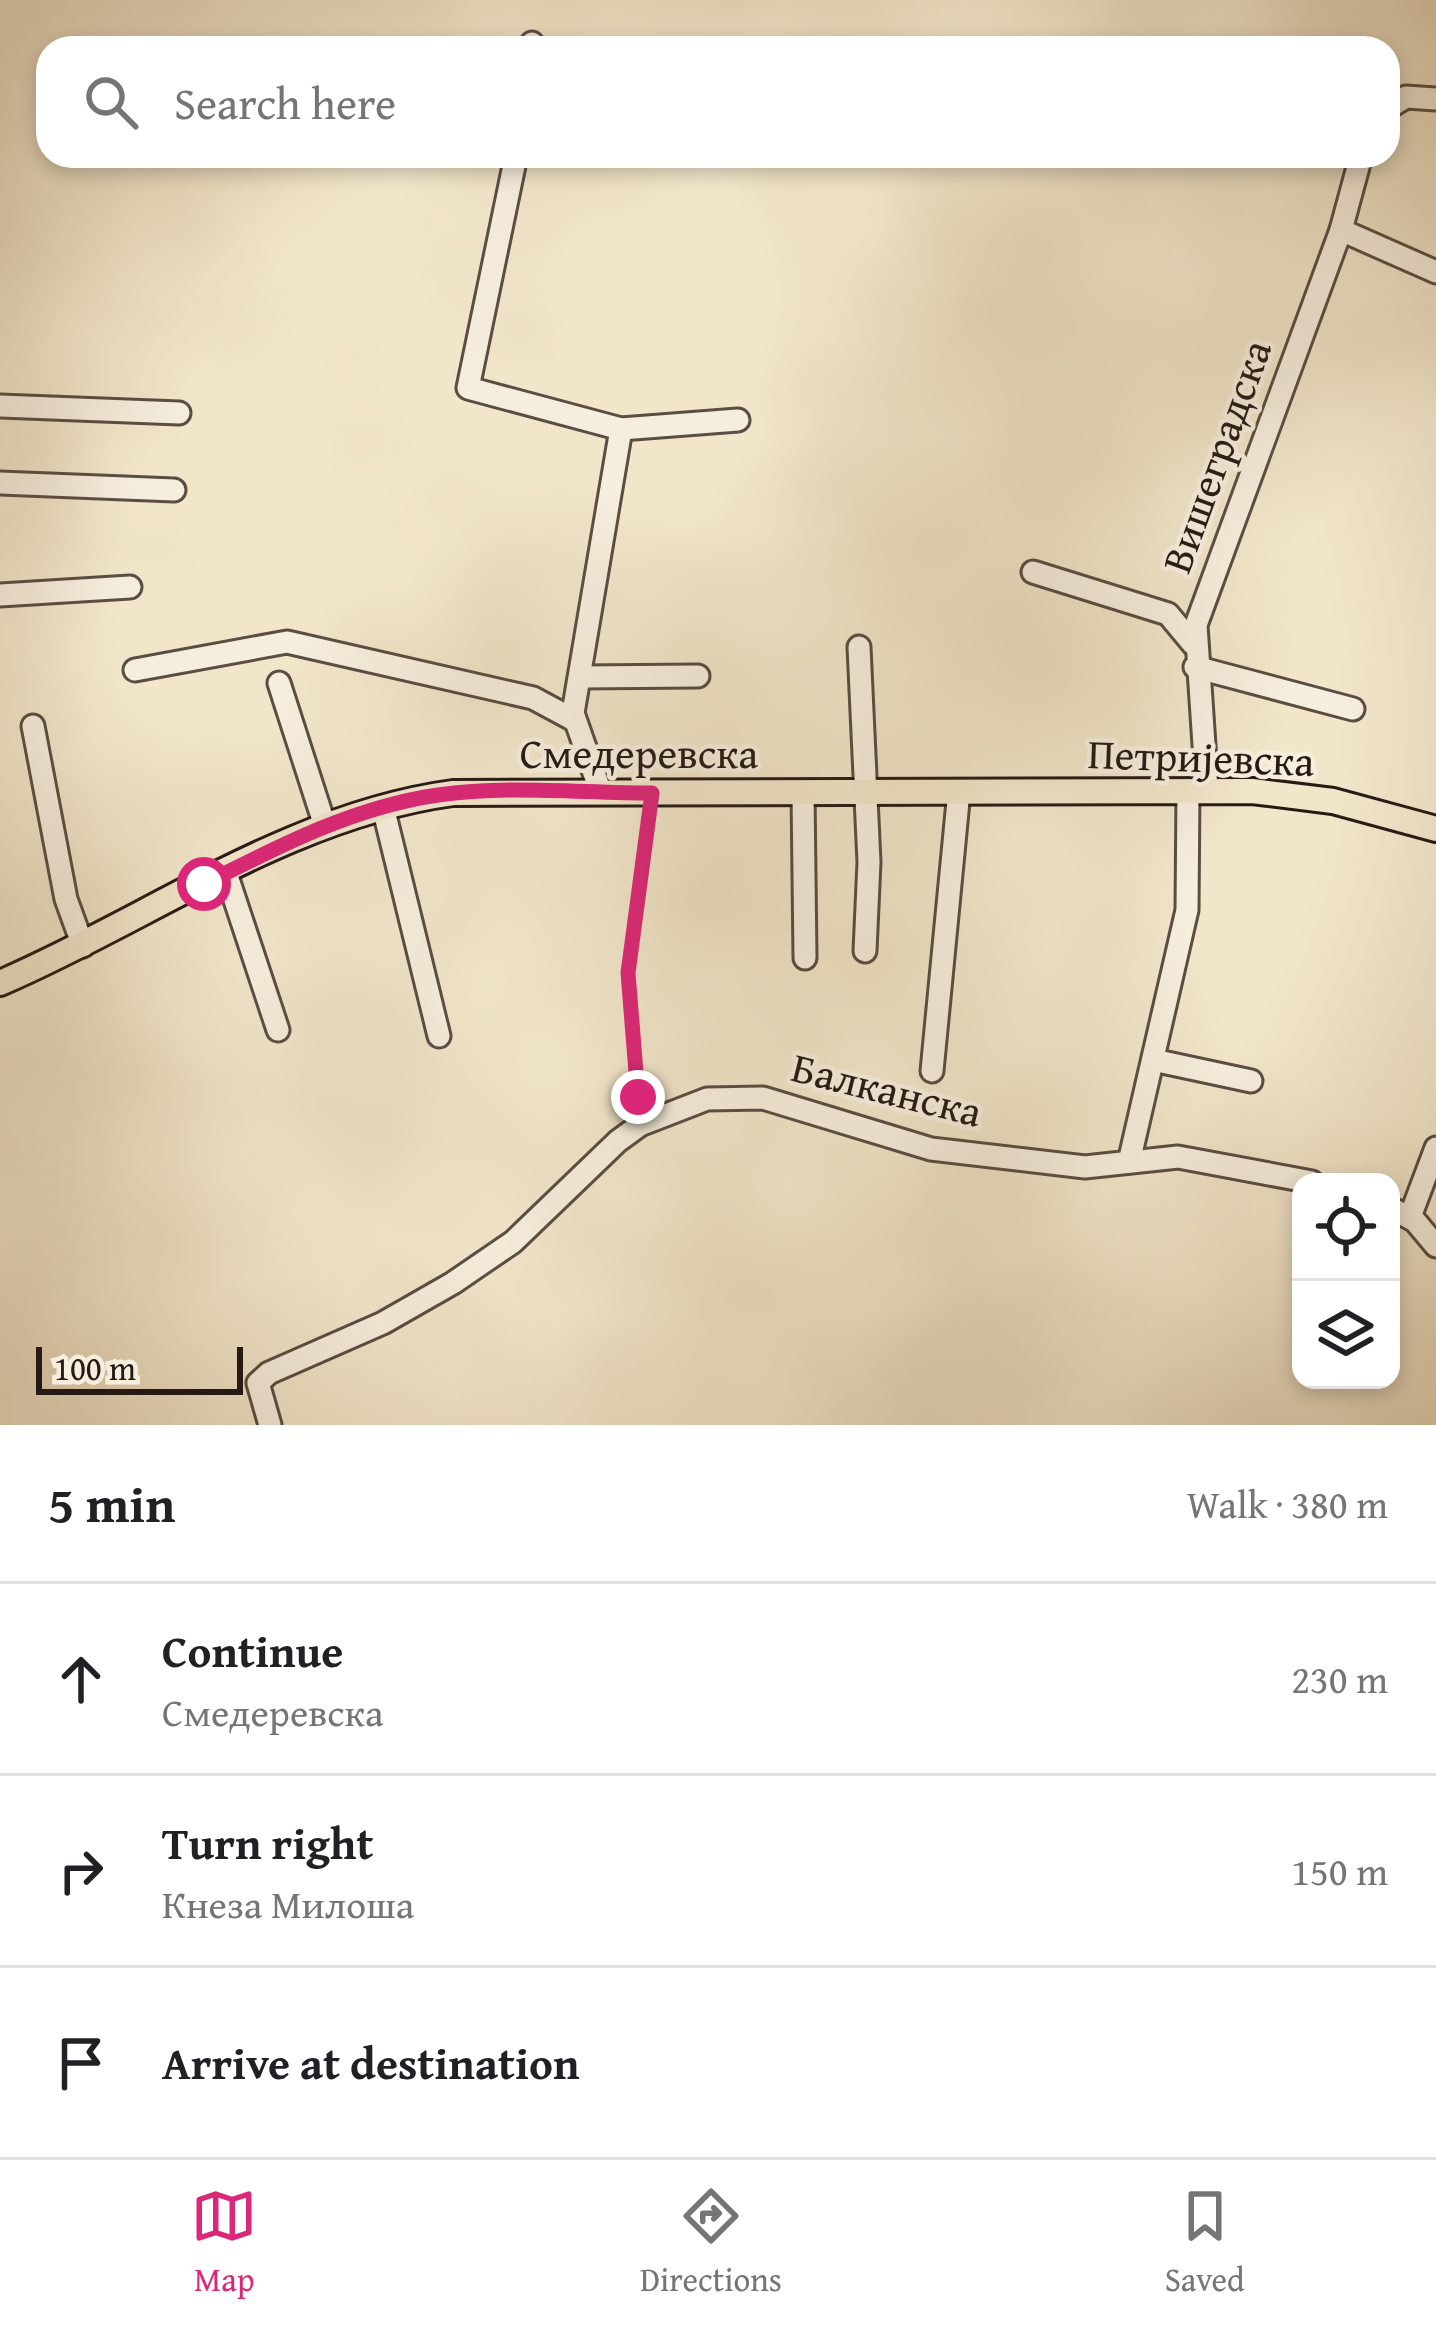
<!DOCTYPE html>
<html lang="en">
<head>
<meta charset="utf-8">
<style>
	:root { --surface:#fff; --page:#f2f2f2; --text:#202124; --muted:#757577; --line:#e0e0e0; --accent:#db2777 }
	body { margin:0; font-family:"Gentium Book Plus",serif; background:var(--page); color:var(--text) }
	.controls { position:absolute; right:36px; bottom:36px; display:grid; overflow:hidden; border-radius:24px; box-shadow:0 6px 18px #0003 }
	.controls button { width:108px; height:108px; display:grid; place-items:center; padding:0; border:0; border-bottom:3px solid var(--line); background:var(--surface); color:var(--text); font:60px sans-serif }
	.scale { position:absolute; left:36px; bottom:30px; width:207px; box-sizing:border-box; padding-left:12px; border:6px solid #271a15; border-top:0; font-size:33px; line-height:42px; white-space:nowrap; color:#271a15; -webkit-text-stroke:9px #f6eedd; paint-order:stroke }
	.stop { position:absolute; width:36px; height:36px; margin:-27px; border:9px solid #db2777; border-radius:50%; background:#fff }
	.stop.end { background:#db2777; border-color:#fff; box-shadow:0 3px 12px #0008 }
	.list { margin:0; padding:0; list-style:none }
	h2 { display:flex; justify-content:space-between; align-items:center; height:156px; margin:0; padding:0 48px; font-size:51px }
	h2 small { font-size:39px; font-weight:400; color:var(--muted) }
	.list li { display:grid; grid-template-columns:78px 1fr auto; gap:36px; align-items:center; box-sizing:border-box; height:192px; padding:0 48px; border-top:3px solid var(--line) }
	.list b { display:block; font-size:45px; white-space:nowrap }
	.list p { margin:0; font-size:39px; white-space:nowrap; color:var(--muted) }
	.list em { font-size:39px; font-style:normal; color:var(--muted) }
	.icon { flex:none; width:66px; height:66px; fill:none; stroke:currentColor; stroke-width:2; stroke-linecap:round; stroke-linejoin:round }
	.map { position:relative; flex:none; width:1436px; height:1425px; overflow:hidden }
	.search { position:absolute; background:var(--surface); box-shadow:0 6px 18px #0003; left:36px; right:36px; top:36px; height:132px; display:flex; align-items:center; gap:30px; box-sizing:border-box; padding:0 42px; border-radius:36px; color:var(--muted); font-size:45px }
	.sheet { height:732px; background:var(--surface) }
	nav { display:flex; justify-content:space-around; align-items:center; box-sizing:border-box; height:168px; border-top:3px solid var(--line); background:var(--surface); font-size:33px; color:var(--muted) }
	nav a { display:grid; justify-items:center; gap:6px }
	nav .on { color:var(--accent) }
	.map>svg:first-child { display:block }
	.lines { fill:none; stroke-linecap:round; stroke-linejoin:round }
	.minor-casing { stroke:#5a4d42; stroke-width:27 }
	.major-casing { stroke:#271a15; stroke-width:30 }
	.path { stroke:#271a15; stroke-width:3; stroke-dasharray:9 6; stroke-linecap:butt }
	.minor { stroke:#f6eedd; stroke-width:21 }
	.major { stroke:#f1e5ca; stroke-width:24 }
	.route { stroke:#db2777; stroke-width:15 }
	.labels { text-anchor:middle; stroke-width:9; stroke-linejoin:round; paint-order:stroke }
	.street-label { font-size:42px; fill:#271a15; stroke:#f6eedd }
</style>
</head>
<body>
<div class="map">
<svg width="1436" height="1425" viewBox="0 0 1436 1425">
	<rect width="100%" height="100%" fill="#f1e5ca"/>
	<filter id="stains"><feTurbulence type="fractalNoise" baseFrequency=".00167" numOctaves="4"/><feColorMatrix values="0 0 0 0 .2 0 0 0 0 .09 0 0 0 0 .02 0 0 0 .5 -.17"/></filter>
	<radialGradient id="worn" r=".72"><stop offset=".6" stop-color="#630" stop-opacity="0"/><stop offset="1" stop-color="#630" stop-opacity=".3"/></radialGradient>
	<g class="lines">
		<g class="minor-casing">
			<g id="minor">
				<polyline points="531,48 532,43"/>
				<polyline points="1388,108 1406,97 1436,99"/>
				<polyline points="516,156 468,388 621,429 738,420"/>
				<polyline points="1341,230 1436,272"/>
				<polyline points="0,406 179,413"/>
				<polyline points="0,483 174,490"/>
				<polyline points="1033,572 1168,614 1193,644"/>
				<polyline points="0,595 130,587"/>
				<polyline points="859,647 869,862 865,951"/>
				<polyline points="1195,667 1353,709"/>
				<polyline points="135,670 287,642 533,698 574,720"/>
				<polyline points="580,677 698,676"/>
				<polyline points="279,683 325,826"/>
				<polyline points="33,726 66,899 83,946"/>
				<polyline points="1207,790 1196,625 1341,230 1361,156"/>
				<polyline points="803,792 805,958"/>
				<polyline points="601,793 573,713 621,429"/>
				<polyline points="383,807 439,1036"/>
				<polyline points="226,873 278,1030"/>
				<polyline points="1153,1060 1251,1081"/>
				<polyline points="932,1071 959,791"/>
				<polyline points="1129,1162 1187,910 1188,790"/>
				<polyline points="1391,1208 1415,1221 1436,1246"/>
				<polyline points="1410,1217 1436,1148"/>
				<polyline points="270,1425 258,1383 269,1373 383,1323 453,1283 513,1242 618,1141 640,1125 707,1099 763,1098 931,1149 1085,1167 1178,1157 1312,1182"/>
			</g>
		</g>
		<g class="major-casing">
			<path id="major" d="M0,983C149,919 289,815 453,793L1252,791L1333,801L1436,829"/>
		</g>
		<polyline class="path" points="639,1107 628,973 649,812"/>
		<use href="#minor" class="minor"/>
		<use href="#major" class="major"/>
	</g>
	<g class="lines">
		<path class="route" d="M204,884C279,846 354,807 438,795C509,785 581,793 652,793L628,973L638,1097"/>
	</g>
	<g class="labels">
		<g class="street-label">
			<text transform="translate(1216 456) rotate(-70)" y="15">Вишеградска</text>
			<text x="639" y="768">Смедеревска</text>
			<text transform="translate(1201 757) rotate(2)" y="15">Петријевска</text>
			<text transform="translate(887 1089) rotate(14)" y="15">Балканска</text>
		</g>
	</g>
	<rect width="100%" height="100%" filter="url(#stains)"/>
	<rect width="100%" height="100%" fill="url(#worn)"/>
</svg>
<div class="controls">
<button><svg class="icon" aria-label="locate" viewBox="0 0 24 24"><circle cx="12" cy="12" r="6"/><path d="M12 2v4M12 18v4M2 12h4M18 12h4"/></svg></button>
<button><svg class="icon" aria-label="layers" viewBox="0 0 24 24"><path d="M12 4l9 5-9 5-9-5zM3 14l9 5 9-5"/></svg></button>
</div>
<div class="scale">100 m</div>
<div class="stop" style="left:204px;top:884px"></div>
<div class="stop end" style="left:638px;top:1097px"></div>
<div class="search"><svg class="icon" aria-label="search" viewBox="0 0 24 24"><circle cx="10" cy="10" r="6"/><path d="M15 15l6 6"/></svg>Search here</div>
</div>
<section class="sheet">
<h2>5 min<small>Walk · 380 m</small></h2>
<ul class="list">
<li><svg class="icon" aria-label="ahead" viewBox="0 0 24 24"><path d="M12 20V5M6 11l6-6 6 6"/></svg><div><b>Continue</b><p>Смедеревска</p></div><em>230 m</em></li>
<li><svg class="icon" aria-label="right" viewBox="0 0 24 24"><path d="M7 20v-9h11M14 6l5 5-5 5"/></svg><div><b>Turn right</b><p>Кнеза Милоша</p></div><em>150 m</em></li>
<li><svg class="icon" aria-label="arrive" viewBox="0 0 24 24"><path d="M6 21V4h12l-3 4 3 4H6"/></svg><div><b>Arrive at destination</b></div></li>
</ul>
</section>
<nav>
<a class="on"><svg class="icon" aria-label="map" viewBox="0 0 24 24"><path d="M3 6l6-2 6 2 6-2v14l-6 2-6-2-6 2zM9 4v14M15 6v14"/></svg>Map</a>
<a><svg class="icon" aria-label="directions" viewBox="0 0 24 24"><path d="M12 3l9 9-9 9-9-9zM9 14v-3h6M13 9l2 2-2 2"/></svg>Directions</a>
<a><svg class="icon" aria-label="saved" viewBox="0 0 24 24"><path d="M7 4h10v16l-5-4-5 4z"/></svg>Saved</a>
</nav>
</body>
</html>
